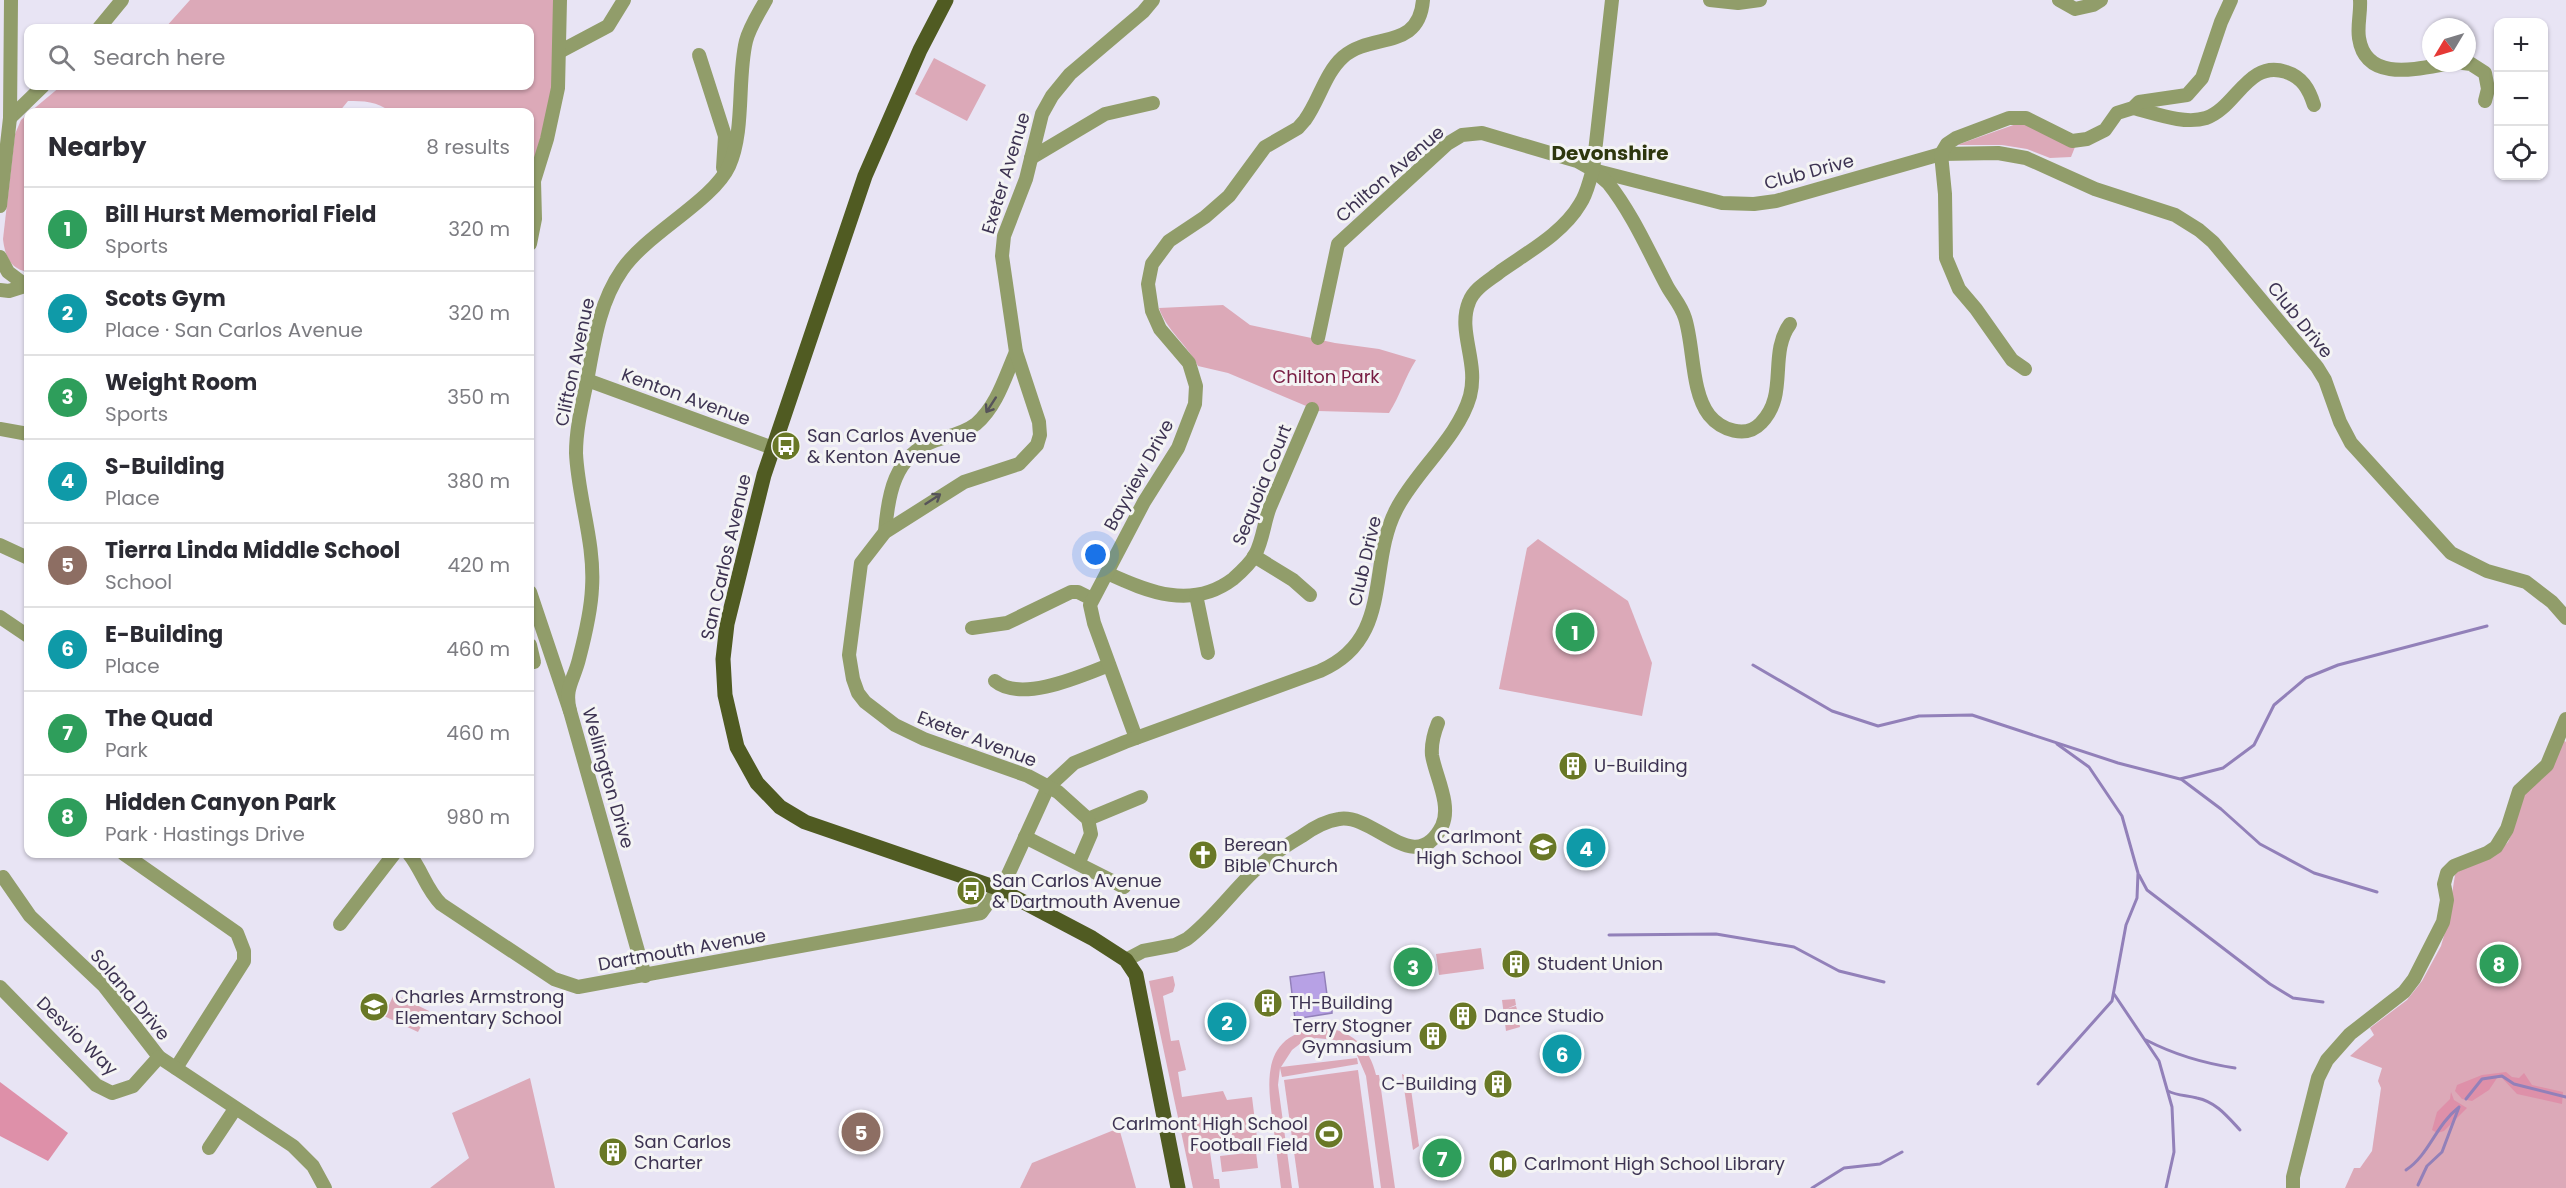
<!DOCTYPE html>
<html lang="en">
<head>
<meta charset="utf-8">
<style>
	:root { --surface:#fff; --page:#f2f2f3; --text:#2b2b33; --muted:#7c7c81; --line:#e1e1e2; --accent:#111827 }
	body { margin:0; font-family:Poppins,sans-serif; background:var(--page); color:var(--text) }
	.controls { position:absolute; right:18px; top:18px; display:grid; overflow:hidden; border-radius:12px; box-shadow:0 2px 4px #0004 }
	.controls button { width:54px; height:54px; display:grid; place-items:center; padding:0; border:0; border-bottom:2px solid var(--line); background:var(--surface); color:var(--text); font:30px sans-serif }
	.compass { position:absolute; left:2422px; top:18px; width:54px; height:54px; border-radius:50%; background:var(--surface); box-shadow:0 2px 4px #0004; rotate:232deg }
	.you { position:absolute; left:1096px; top:555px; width:21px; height:21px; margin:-15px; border:4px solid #fff; border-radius:50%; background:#1a73e8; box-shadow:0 0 0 9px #1a73e833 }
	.badge { display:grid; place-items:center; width:39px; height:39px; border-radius:50%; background:var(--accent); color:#fff; font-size:20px; font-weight:700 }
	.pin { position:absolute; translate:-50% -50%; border:3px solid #fff; box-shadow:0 2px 6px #0006 }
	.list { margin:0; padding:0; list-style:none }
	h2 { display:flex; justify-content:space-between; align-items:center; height:78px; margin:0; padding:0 24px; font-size:26px }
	h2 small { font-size:20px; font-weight:400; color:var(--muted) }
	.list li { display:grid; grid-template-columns:39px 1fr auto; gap:18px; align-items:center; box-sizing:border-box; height:84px; padding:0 24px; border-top:2px solid var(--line) }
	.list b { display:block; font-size:22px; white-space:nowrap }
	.list p { margin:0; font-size:20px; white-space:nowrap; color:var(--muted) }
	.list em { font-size:20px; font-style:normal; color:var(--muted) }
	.icon { flex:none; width:33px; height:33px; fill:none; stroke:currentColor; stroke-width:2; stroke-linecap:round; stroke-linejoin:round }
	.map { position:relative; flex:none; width:2566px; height:1188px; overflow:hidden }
	.search { position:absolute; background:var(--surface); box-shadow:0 2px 4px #0004; left:24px; top:24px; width:510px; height:66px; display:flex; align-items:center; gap:15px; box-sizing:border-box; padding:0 21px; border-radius:12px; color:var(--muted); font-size:22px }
	.panel { position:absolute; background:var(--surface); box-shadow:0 2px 4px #0004; left:24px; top:108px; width:510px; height:750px; border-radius:12px }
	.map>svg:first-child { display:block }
	.green { fill:#dca9b8 }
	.forest { fill:#de90a9 }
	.water { fill:#b7a1e5; stroke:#9280b9; stroke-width:1.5 }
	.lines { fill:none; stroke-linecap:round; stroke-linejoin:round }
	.stream { stroke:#9280b9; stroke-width:3 }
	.minor { stroke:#919d6a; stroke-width:14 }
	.major { stroke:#505b22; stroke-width:15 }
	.oneway { stroke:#565359 }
	.labels { text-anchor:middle; stroke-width:6; stroke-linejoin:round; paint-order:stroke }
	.street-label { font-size:18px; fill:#3d3352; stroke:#f4f4f4 }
	.park-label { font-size:18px; fill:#761b42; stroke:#f4f4f4 }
	.poi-label { font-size:18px; fill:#3d3352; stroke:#f4f4f4; text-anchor:start }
	.neighbourhood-label { font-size:20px; font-weight:bold; fill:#2e360e; stroke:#f4f4f4 }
</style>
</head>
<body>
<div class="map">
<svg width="2566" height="1188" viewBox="0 0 2566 1188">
	<rect width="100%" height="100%" fill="#e8e4f4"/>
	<g class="green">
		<path d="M190,0H560L559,52L541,165H530V112H390C378,101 363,101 348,101L339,112H30L61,86H530V28H165Z"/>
		<polygon points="934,58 986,85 967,121 915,94"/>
		<path d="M28,114V272C10,269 5,256 3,239L15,134L21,120Z"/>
		<polygon points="2019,123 2029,125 2075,147 2071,157 2050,158 2027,149 2002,145 1957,145"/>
		<path d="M1223,305L1250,325L1335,343L1379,349L1416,360C1405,377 1400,396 1389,413L1318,411L1228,373L1198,366C1187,344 1167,331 1159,308Z"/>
		<polygon points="1538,539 1628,601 1652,663 1642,716 1499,689 1527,548"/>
		<polygon points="2563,740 2566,742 2566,1188 2345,1188 2354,1168 2360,1168 2372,1151 2381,1088 2378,1081 2382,1068 2350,1056 2374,1035 2370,1028 2407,1000 2422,981 2441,946 2447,925 2455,875 2457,872 2499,851 2508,842 2514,828 2518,804"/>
		<polygon points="1481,948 1484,969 1439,975 1436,954"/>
		<polygon points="1173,976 1175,985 1173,992 1163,996 1171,1041 1179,1040 1186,1070 1178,1072 1182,1097 1223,1091 1227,1100 1252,1097 1258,1146 1210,1152 1214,1179 1219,1179 1220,1188 1193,1188 1149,981"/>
		<polygon points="394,994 429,1011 418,1032 384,1016"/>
		<polygon points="1515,999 1516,1005 1506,1009 1516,1006 1518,1013 1507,1018 1518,1015 1520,1027 1506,1031 1502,1000"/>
		<path d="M1319,1028C1349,1027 1370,1047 1376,1075H1379L1395,1188H1381L1366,1076L1357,1055L1347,1046L1335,1040L1316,1038L1301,1043L1292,1050L1281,1067L1357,1058L1358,1064L1282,1077L1280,1068L1278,1085L1292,1188H1281C1278,1167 1276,1145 1273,1124C1267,1081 1261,1035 1319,1028Z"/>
		<polygon points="1358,1070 1374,1188 1299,1188 1284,1080"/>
		<polygon points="1402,1074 1408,1077 1410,1082 1419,1146 1413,1150"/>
		<polygon points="530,1078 555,1188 430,1188 469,1158 452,1113"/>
		<polygon points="1119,1128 1136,1188 1020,1188 1032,1163"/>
		<polygon points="1256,1152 1258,1168 1222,1172 1220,1156"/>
	</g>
	<g class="forest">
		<polygon points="2506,1072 2512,1077 2519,1078 2524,1073 2532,1085 2563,1092 2562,1104 2517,1094 2502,1078 2497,1078 2489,1090 2472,1101 2462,1099 2455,1091 2457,1085 2482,1075"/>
		<polygon points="0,1082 68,1133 48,1161 0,1136"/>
		<polygon points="2451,1092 2454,1100 2467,1108 2444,1131 2437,1133 2432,1130 2437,1112 2450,1099"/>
	</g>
	<polygon class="water" points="1324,972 1329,1010 1332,1010 1332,1013 1295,1019 1290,977"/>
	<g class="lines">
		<g class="stream">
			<polyline points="1753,665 1832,711 1878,726 1919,716 1972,715 2118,763 2180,779 2223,768 2254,745 2274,705 2306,678 2338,665 2487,626"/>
			<polyline points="2181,779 2221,809 2260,844 2314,873 2377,892"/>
			<polyline points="2139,875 2147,890 2270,984 2293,998 2323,1002"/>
			<polyline points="1609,935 1716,934 1794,947 1839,971 1884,982"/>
			<polyline points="2114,994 2159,1061 2172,1107 2174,1152 2166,1188"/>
			<path d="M2146,1040C2175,1055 2202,1063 2235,1068"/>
			<polyline points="2038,1084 2112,1001 2126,925 2137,898 2138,873 2122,816 2089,767 2057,744"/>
			<path d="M2168,1091C2178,1096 2186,1095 2197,1098C2216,1102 2227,1116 2240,1130"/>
			<polyline points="2466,1099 2482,1079 2502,1076 2514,1084 2566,1097"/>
			<path d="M2406,1170C2429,1155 2436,1125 2458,1108"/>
			<polyline points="2418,1185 2427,1166 2442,1152 2459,1107"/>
			<polyline points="1812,1188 1844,1168 1880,1164 1902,1152"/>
		</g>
		<g class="minor">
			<polyline points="1710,0 1738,3 1760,0"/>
			<polyline points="2059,0 2075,9 2093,5 2101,0"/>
			<path d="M2360,0C2361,12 2357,26 2359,38C2366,84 2420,68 2451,63"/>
			<polyline points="99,28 122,0"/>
			<polyline points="559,52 608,26 624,0"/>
			<polyline points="699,55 725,136 723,168"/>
			<polyline points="2463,63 2471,64 2485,73 2488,89 2485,101"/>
			<path d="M2133,108C2154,113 2184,125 2206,118C2236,108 2248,59 2286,72C2302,77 2309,89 2314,105"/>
			<polyline points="10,118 43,86"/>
			<polyline points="1031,158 1105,114 1153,103"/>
			<polyline points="1593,170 1722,203 1754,204 1776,201 1941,154 1998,153 2026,158 2095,189 2175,215 2199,230 2213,242 2317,367 2325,380 2340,422 2351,443 2451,553 2487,571 2526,582 2552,602 2566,618"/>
			<polyline points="0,206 10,118 11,0"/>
			<polyline points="530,244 535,219 534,181 547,139 558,88 560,0"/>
			<polyline points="0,257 8,272 28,287"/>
			<polyline points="0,290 9,291 28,285"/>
			<path d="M1318,338L1338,244L1447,144L1462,135L1482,133L1577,161L1593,170L1608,183C1632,213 1649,252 1667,286C1673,297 1681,305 1685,318C1694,346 1691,392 1709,415C1721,430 1746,439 1761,423C1789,395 1768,354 1790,324"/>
			<polyline points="2025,369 2012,360 1976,309 1959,289 1946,258 1945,194 1941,154 1947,144 1956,138 2009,118 2026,118 2072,141 2087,139 2105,130 2117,113 2133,108 2139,102 2187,95 2202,78 2221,22 2231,0"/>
			<polyline points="587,380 773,448"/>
			<polyline points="0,429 28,434"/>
			<path d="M885,532C888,495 894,456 934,441C948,436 963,434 976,424C997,406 1005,377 1016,352"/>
			<polyline points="0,545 28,558"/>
			<polyline points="1254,556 1293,580 1310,595"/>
			<path d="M1107,573C1148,592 1192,610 1233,579C1241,572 1250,564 1255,555C1263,540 1264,522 1270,507C1284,474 1298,442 1312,409"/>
			<polyline points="530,592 570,711 645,976"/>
			<polyline points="1196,595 1208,653"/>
			<polyline points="0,617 28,636"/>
			<polyline points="972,628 1007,623 1071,592 1078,592 1092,599"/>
			<polyline points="530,645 534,662"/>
			<path d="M995,681C1021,703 1081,676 1109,665"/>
			<path d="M570,711C564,688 574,680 579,659C585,636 591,612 592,588C595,542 578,498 576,453C576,429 582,405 587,381C594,343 599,303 622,270C646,234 713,201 729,166C745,131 737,78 746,41C750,26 759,13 766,0"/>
			<path d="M1136,738L1094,623L1090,605L1144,502L1178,448L1195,404L1196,386L1189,363L1160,329L1152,311L1148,284L1152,264L1169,241L1205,217L1229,196L1265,147L1298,128L1305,120C1319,101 1325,73 1343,57C1372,32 1419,51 1423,0"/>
			<polyline points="1088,819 1141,797"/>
			<polyline points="1025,837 1124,887"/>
			<polyline points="124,854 237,933 244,951 244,961 176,1068"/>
			<path d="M409,854C422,870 426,889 441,904L554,979L578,987L981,913L1007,877L1048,787L1074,763L1125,742L1320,671C1394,639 1367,566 1396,510C1415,472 1458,438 1470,396C1479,362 1457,331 1469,302C1474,288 1490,280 1501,271C1528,252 1563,233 1580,204C1587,194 1589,181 1593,170L1612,0"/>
			<polyline points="1079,862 1091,834 1088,819 1058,792 1028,776 924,739 895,725 865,702 858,693 853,679 849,655 861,563 885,532 964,482 1019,464 1037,445 1040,435 1039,422 1016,352 1002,256 1004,236 1026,179 1042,114 1052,96 1070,74 1143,12 1153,0"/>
			<polyline points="3,877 30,916 104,986 159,1057 293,1146 313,1166 325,1188"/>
			<polyline points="340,924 394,854"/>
			<path d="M1126,960L1143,951L1175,945L1187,939C1212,920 1231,893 1254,871C1268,857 1285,846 1302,836C1313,828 1325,821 1339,819C1375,813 1415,879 1442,826C1452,805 1435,775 1432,755C1431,744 1434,733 1438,723"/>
			<polyline points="0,987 96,1085 112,1093 133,1086 159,1057"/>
			<polyline points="209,1148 235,1109"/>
			<polyline points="2293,1188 2293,1177 2318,1078 2327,1060 2350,1034 2404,992 2414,979 2443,922 2447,900 2444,884 2447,873 2454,866 2487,853 2496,847 2507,829 2519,791 2547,765 2566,719"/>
		</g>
		<polyline class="major" points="946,0 920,50 865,176 764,475 727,624 723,659 725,695 737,747 757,783 780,807 805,822 997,888 1092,938 1126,960 1136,975 1178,1188"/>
	</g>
	<defs><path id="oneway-shaft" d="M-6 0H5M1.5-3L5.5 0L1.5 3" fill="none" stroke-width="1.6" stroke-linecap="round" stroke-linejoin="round" transform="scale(1.5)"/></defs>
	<g class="oneway">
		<use href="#oneway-shaft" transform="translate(991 405) rotate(123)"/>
		<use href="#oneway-shaft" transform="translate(933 499) rotate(-33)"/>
	</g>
	<defs>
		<g id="bus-disc" transform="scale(1.5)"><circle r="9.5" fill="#697826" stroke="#f4f4f4"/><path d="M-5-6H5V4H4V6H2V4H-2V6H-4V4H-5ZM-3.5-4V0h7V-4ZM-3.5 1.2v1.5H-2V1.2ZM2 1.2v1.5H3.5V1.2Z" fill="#fff"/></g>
		<g id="building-disc" transform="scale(1.5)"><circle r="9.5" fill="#697826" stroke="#f4f4f4"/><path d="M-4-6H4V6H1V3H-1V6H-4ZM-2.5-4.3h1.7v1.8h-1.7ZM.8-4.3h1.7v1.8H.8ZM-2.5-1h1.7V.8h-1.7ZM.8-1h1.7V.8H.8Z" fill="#fff"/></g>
		<g id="school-disc" transform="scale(1.5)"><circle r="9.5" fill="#697826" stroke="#f4f4f4"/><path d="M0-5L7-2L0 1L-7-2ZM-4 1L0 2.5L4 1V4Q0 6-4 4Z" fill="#fff"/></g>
		<g id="church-disc" transform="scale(1.5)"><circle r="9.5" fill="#697826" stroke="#f4f4f4"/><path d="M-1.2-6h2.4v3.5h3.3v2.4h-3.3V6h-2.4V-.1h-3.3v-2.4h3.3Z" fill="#fff"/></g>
		<g id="stadium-disc" transform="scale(1.5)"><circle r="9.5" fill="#697826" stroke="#f4f4f4"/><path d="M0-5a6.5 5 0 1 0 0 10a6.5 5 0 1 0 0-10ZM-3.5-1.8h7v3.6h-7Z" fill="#fff"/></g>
		<g id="library-disc" transform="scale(1.5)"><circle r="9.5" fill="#697826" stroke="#f4f4f4"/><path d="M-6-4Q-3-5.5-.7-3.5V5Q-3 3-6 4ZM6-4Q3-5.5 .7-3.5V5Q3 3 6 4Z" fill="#fff"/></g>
	</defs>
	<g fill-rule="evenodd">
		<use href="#bus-disc" x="786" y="446"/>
		<use href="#building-disc" x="1573" y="766"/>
		<use href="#school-disc" x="1543" y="847"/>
		<use href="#church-disc" x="1203" y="855"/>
		<use href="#bus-disc" x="971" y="891"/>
		<use href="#building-disc" x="1516" y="964"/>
		<use href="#building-disc" x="1268" y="1003"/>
		<use href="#school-disc" x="374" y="1007"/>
		<use href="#building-disc" x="1463" y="1016"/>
		<use href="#building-disc" x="1433" y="1036"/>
		<use href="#building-disc" x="1498" y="1084"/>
		<use href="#stadium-disc" x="1329" y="1134"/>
		<use href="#building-disc" x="613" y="1152"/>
		<use href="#library-disc" x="1503" y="1164"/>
	</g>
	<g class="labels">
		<g class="street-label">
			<text transform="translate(1809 172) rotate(-15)" y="6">Club Drive</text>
			<text transform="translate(1006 173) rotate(-73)" y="6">Exeter Avenue</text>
			<text transform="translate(1390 174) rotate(-41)" y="6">Chilton Avenue</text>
			<text transform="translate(2300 320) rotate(51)" y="6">Club Drive</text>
			<text transform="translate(575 362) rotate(-78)" y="6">Clifton Avenue</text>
			<text transform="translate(686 397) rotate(20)" y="6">Kenton Avenue</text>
			<text transform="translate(1139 475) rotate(-61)" y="6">Bayview Drive</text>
			<text transform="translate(1262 485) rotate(-68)" y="6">Sequoia Court</text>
			<text transform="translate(726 557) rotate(-77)" y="6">San Carlos Avenue</text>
			<text transform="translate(1365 561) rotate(-77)" y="6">Club Drive</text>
			<text transform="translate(977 739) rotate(21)" y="6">Exeter Avenue</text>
			<text transform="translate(608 778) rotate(74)" y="6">Wellington Drive</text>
			<text transform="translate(682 950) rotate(-10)" y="6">Dartmouth Avenue</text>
			<text transform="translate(130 995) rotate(50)" y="6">Solana Drive</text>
			<text transform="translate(77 1036) rotate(44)" y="6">Desvio Way</text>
		</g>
		<g class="park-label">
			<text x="1326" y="383">Chilton Park</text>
		</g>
		<g class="poi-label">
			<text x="807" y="442">San Carlos Avenue<tspan x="807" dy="21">&amp; Kenton Avenue</tspan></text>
			<text x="1594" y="772">U-Building</text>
			<text x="1522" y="843" text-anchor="end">Carlmont<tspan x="1522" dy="21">High School</tspan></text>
			<text x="1224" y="851">Berean<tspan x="1224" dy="21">Bible Church</tspan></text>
			<text x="992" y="887">San Carlos Avenue<tspan x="992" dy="21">&amp; Dartmouth Avenue</tspan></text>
			<text x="1537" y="970">Student Union</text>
			<text x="395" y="1003">Charles Armstrong<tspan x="395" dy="21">Elementary School</tspan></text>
			<text x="1289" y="1009">TH-Building</text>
			<text x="1484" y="1022">Dance Studio</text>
			<text x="1412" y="1032" text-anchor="end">Terry Stogner<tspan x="1412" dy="21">Gymnasium</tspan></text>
			<text x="1477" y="1090" text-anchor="end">C-Building</text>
			<text x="1308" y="1130" text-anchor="end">Carlmont High School<tspan x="1308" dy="21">Football Field</tspan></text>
			<text x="634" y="1148">San Carlos<tspan x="634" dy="21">Charter</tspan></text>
			<text x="1524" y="1170">Carlmont High School Library</text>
		</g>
		<g class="neighbourhood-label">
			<text x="1610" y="160">Devonshire</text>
		</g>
	</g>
</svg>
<div class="controls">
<button>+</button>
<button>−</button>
<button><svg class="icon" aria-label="locate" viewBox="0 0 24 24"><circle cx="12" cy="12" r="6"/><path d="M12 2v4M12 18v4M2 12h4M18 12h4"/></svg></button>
</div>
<svg class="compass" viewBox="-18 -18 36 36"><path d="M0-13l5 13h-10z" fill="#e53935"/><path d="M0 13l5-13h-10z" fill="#7c7c81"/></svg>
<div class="you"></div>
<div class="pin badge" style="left:1575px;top:632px;background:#2e9e5b">1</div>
<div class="pin badge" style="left:1227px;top:1022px;background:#0f9aa8">2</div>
<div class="pin badge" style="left:1413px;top:967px;background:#2e9e5b">3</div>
<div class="pin badge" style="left:1586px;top:848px;background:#0f9aa8">4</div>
<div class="pin badge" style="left:861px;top:1132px;background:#8d6e63">5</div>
<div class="pin badge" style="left:1562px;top:1054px;background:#0f9aa8">6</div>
<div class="pin badge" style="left:1442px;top:1158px;background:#2e9e5b">7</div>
<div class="pin badge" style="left:2499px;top:964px;background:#2e9e5b">8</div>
<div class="search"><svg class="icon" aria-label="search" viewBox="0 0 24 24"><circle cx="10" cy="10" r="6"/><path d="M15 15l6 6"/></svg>Search here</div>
<section class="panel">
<h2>Nearby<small>8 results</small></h2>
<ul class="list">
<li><span class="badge" style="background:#2e9e5b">1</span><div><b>Bill Hurst Memorial Field</b><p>Sports</p></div><em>320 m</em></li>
<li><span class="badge" style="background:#0f9aa8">2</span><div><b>Scots Gym</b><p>Place · San Carlos Avenue</p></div><em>320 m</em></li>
<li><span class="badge" style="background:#2e9e5b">3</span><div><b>Weight Room</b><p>Sports</p></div><em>350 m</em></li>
<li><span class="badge" style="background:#0f9aa8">4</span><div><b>S-Building</b><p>Place</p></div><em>380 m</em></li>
<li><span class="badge" style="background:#8d6e63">5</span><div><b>Tierra Linda Middle School</b><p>School</p></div><em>420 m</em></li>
<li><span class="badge" style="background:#0f9aa8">6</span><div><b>E-Building</b><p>Place</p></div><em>460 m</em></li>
<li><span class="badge" style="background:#2e9e5b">7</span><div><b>The Quad</b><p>Park</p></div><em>460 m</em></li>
<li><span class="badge" style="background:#2e9e5b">8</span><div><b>Hidden Canyon Park</b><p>Park · Hastings Drive</p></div><em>980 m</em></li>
</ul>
</section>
</div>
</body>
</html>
